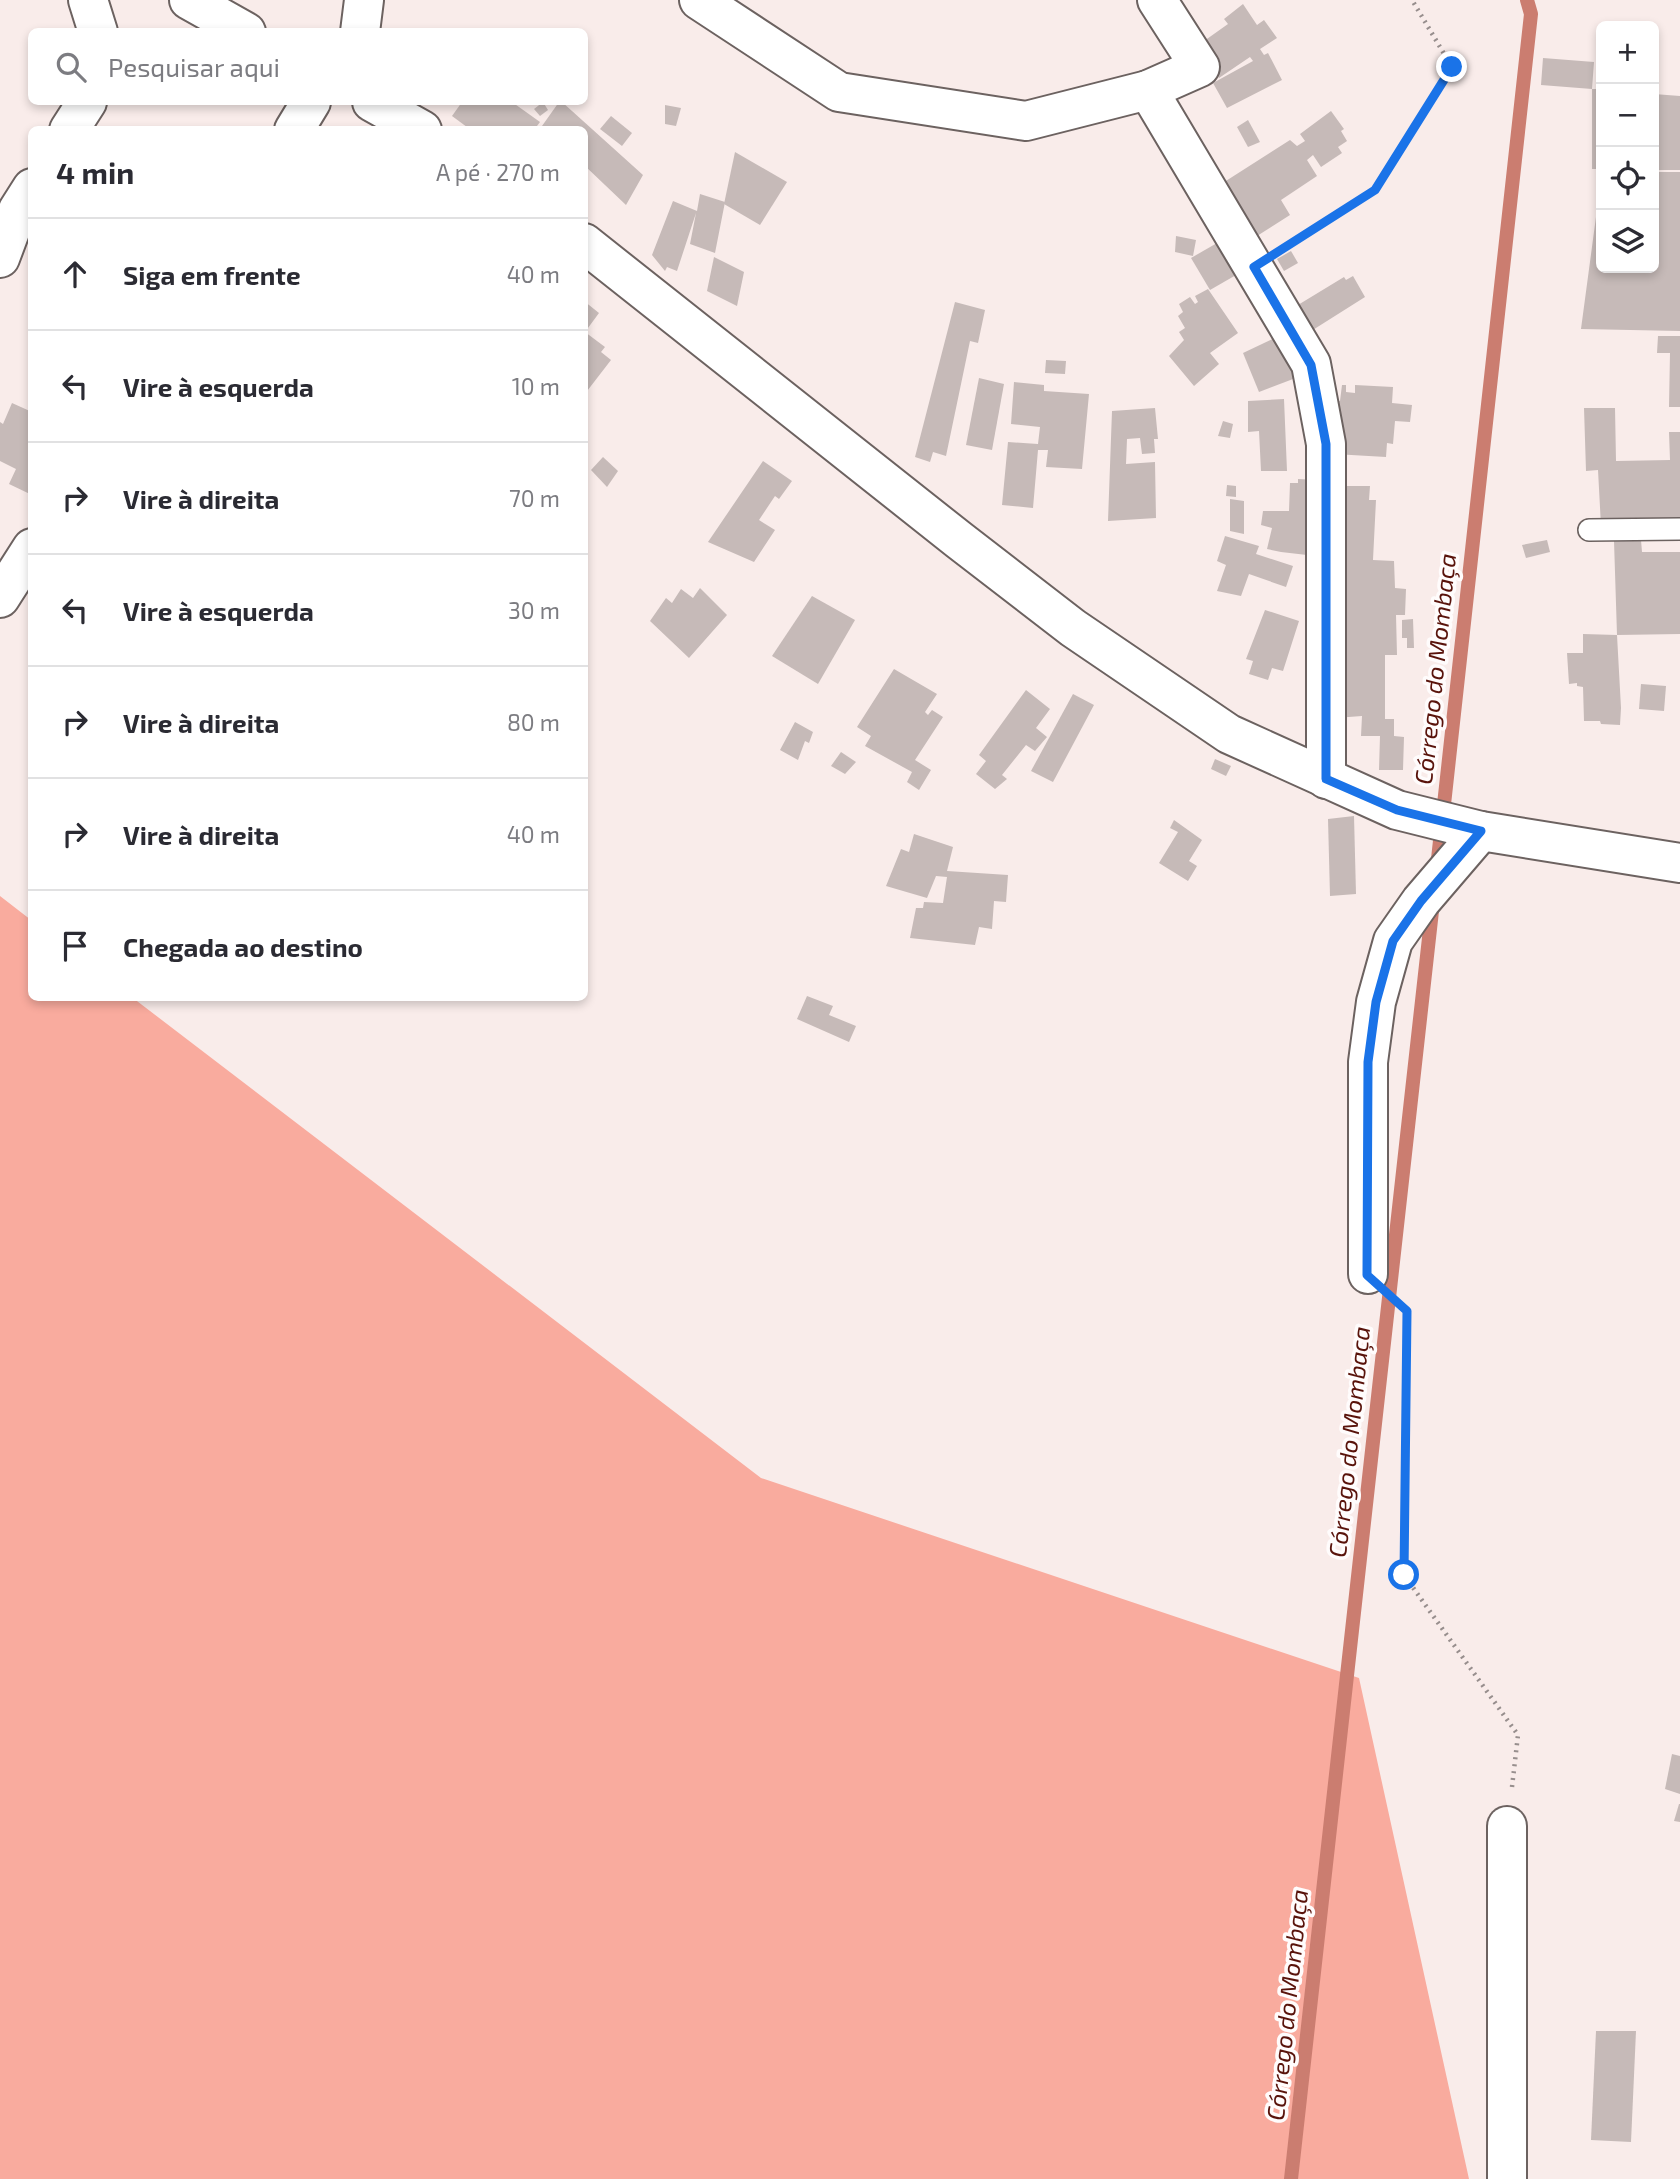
<!DOCTYPE html>
<html lang="pt">
<head>
<meta charset="utf-8">
<style>
	:root { --surface:#fff; --page:#f2f2f3; --text:#2b2b33; --muted:#7c7c81; --line:#e1e1e2 }
	body { margin:0; font-family:"Exo 2",sans-serif; background:var(--page); color:var(--text) }
	.controls { position:absolute; right:21px; top:21px; display:grid; overflow:hidden; border-radius:10px; box-shadow:0 4px 10px #0003 }
	.controls button { width:63px; height:63px; display:grid; place-items:center; padding:0; border:0; border-bottom:2px solid var(--line); background:var(--surface); color:var(--text); font:35px sans-serif }
	.stop { position:absolute; width:21px; height:21px; margin:-16px; border:5px solid #1a73e8; border-radius:50%; background:#fff }
	.stop.end { background:#1a73e8; border-color:#fff; box-shadow:0 2px 7px #0008 }
	.list { margin:0; padding:0; list-style:none }
	h2 { display:flex; justify-content:space-between; align-items:center; height:91px; margin:0; padding:0 28px; font-size:30px }
	h2 small { font-size:23px; font-weight:400; color:var(--muted) }
	.list li { display:grid; grid-template-columns:46px 1fr auto; gap:21px; align-items:center; box-sizing:border-box; height:112px; padding:0 28px; border-top:2px solid var(--line) }
	.list b { display:block; font-size:26px; white-space:nowrap }
	.list em { font-size:23px; font-style:normal; color:var(--muted) }
	.icon { flex:none; width:38px; height:38px; fill:none; stroke:currentColor; stroke-width:2; stroke-linecap:round; stroke-linejoin:round }
	.map { position:relative; flex:none; width:1680px; height:2179px; overflow:hidden }
	.search { position:absolute; background:var(--surface); box-shadow:0 4px 10px #0003; left:28px; top:28px; width:560px; height:77px; display:flex; align-items:center; gap:18px; box-sizing:border-box; padding:0 24px; border-radius:10px; color:var(--muted); font-size:26px }
	.panel { position:absolute; background:var(--surface); box-shadow:0 4px 10px #0003; left:28px; top:126px; width:560px; height:875px; border-radius:10px }
	.map>svg:first-child { display:block }
	.green { fill:#f9ab9e }
	.lines { fill:none; stroke-linecap:round; stroke-linejoin:round }
	.stream { stroke:#cb7d70; stroke-width:14 }
	.building { fill:#c6bab8 }
	.lane-casing { stroke:#6c6260; stroke-width:24 }
	.street-casing { stroke:#6c6260; stroke-width:42 }
	.path { stroke:#978e8d; stroke-width:4.5; stroke-dasharray:2 5; stroke-linecap:butt }
	.lane { stroke:#fff; stroke-width:21 }
	.street { stroke:#fff; stroke-width:38 }
	.route { stroke:#1a73e8; stroke-width:9 }
	.labels { text-anchor:middle; stroke-width:7; stroke-linejoin:round; paint-order:stroke }
	.water-label { font-size:24px; font-style:italic; fill:#59130b; stroke:#fffcfc }
</style>
</head>
<body>
<div class="map">
<svg width="1680" height="2179" viewBox="0 0 1680 2179">
	<rect width="100%" height="100%" fill="#f9ecea"/>
	<polygon class="green" points="0,896 31,920 32,998 133,998 761,1478 1359,1678 1469,2179 0,2179"/>
	<g class="lines">
		<g class="stream">
			<polyline points="1437,868 1531,14 1527,0"/>
			<polyline points="1291,2179 1433,902"/>
		</g>
	</g>
	<g class="building">
		<polygon points="1243,4 1257,25 1264,20 1277,38 1260,49 1264,55 1268,53 1282,80 1227,108 1213,83 1253,61 1250,57 1219,78 1197,46 1228,24 1224,19"/>
		<polygon points="1543,58 1594,62 1592,89 1601,89 1601,169 1592,169 1592,89 1541,85"/>
		<polygon points="1654,94 1680,96 1680,170 1654,170"/>
		<polygon points="462,102 512,102 540,122 534,130 471,130 452,116"/>
		<polygon points="543,102 548,110 540,116 534,109"/>
		<polygon points="559,102 562,102 643,175 626,205 584,165 584,130 546,130 542,126"/>
		<polygon points="665,105 681,108 676,126 665,124"/>
		<polygon points="1331,111 1344,129 1341,131 1347,141 1338,147 1342,153 1321,167 1313,155 1307,160 1317,176 1281,200 1290,215 1257,236 1243,211 1231,216 1218,186 1290,140 1297,146 1305,141 1300,134"/>
		<polygon points="611,116 632,133 622,146 600,129"/>
		<polygon points="1248,120 1260,142 1248,147 1237,127"/>
		<polygon points="735,152 787,182 760,225 724,204"/>
		<polygon points="1654,172 1680,172 1680,331 1581,329 1600,187 1601,268 1654,268"/>
		<polygon points="700,194 725,202 715,253 690,244 696,213 677,271 667,267 665,271 652,255 673,201 697,211"/>
		<polygon points="1176,236 1196,240 1193,256 1175,252"/>
		<polygon points="1224,239 1243,271 1210,290 1191,258"/>
		<polygon points="1291,251 1298,263 1284,271 1277,259"/>
		<polygon points="714,257 744,272 737,306 707,291"/>
		<polygon points="1353,276 1365,297 1308,333 1293,308 1344,277 1346,280"/>
		<polygon points="1208,289 1238,333 1210,353 1219,364 1194,386 1169,356 1184,340 1179,332 1185,328 1178,316 1183,312 1179,304 1190,297 1195,304 1198,302 1195,296"/>
		<polygon points="584,301 599,313 585,332 605,347 601,352 611,360 584,395"/>
		<polygon points="955,302 985,310 978,343 970,341 946,456 933,452 930,462 915,457"/>
		<polygon points="1283,334 1301,376 1259,392 1243,353"/>
		<polygon points="1658,336 1680,336 1680,407 1669,407 1670,353 1657,353"/>
		<polygon points="1046,360 1066,361 1065,374 1045,373"/>
		<polygon points="979,378 1004,384 992,450 966,445"/>
		<polygon points="1014,382 1044,385 1044,391 1089,394 1082,469 1046,467 1048,450 1038,450 1033,508 1002,505 1008,442 1038,444 1040,427 1011,424"/>
		<polygon points="1342,385 1346,385 1346,392 1355,393 1355,385 1393,387 1392,403 1412,405 1410,422 1395,421 1393,444 1387,443 1386,457 1334,454 1328,401 1340,401"/>
		<polygon points="1284,399 1287,471 1261,471 1259,431 1248,432 1248,401"/>
		<polygon points="12,403 32,412 32,495 9,484 16,469 0,461 0,422 3,424"/>
		<polygon points="1155,408 1158,439 1154,439 1155,453 1142,454 1140,438 1127,439 1126,464 1155,462 1156,518 1108,521 1112,411"/>
		<polygon points="1584,408 1615,408 1616,461 1670,460 1669,432 1680,432 1680,524 1601,526 1598,470 1586,471"/>
		<polygon points="1223,421 1233,424 1230,438 1218,436"/>
		<polygon points="603,457 618,471 607,487 591,470"/>
		<polygon points="763,461 792,481 779,499 775,496 759,520 775,530 754,562 708,542"/>
		<polygon points="1298,479 1318,480 1307,555 1281,552 1267,549 1272,528 1261,525 1263,511 1289,511 1290,483 1298,483"/>
		<polygon points="1227,485 1236,486 1236,497 1226,496"/>
		<polygon points="1331,486 1370,486 1369,500 1376,500 1373,560 1394,561 1395,588 1406,589 1405,615 1396,615 1397,655 1385,655 1385,719 1394,719 1394,736 1404,737 1403,770 1379,770 1380,736 1361,736 1362,716 1335,718"/>
		<polygon points="1230,499 1244,501 1244,534 1230,531"/>
		<polygon points="1225,536 1259,546 1256,554 1293,566 1286,587 1249,574 1241,596 1217,591 1226,565 1217,561"/>
		<polygon points="1547,540 1550,552 1526,558 1522,545"/>
		<polygon points="1641,540 1642,552 1680,552 1680,634 1617,635 1614,541"/>
		<polygon points="700,588 727,615 689,658 650,621 666,598 672,603 681,589 693,598"/>
		<polygon points="812,596 855,620 818,684 772,656"/>
		<polygon points="1265,610 1299,621 1283,671 1272,668 1268,680 1249,674 1253,661 1246,659"/>
		<polygon points="1413,619 1414,648 1407,648 1407,638 1402,638 1402,620"/>
		<polygon points="1583,634 1617,635 1621,708 1620,725 1601,724 1600,721 1584,721 1583,687 1577,686 1577,683 1569,684 1567,653 1583,653"/>
		<polygon points="894,669 937,694 925,712 928,715 932,710 943,717 915,760 931,770 919,790 907,782 912,772 865,746 871,736 857,727"/>
		<polygon points="1641,684 1666,686 1664,711 1639,709"/>
		<polygon points="1026,690 1050,709 1036,728 1047,737 1035,751 1026,745 1002,775 1007,779 995,789 976,774 986,761 979,755"/>
		<polygon points="1073,694 1094,705 1053,782 1031,771"/>
		<polygon points="795,722 813,732 809,743 805,741 798,760 780,750"/>
		<polygon points="841,752 856,762 845,774 831,766"/>
		<polygon points="1215,759 1231,766 1226,776 1211,769"/>
		<polygon points="1354,816 1356,894 1330,896 1328,819"/>
		<polygon points="1174,820 1202,840 1189,861 1197,866 1188,881 1159,863 1178,832 1170,828"/>
		<polygon points="914,834 953,847 947,871 1008,875 1006,902 994,901 992,929 979,927 975,945 910,938 916,908 923,908 924,902 943,903 947,877 936,876 927,898 886,886 901,849 909,852"/>
		<polygon points="807,996 833,1006 829,1015 856,1026 849,1042 797,1019"/>
		<polygon points="1672,1754 1680,1756 1680,1794 1665,1789"/>
		<polygon points="1679,1804 1680,1804 1680,1822 1674,1821"/>
		<polygon points="1596,2031 1636,2031 1631,2142 1591,2140"/>
	</g>
	<g class="lines">
		<g class="lane-casing">
			<polyline id="lane" points="1589,530 1680,529"/>
		</g>
		<g class="street-casing">
			<g id="street">
				<polyline points="88,0 98,32"/>
				<polyline points="189,0 246,32"/>
				<polyline points="699,0 839,92 1026,121 1148,90 1311,364 1326,444 1326,779"/>
				<polyline points="360,32 364,0"/>
				<polyline points="1148,90 1200,67 1157,0"/>
				<polyline points="372,102 422,130"/>
				<polyline points="69,130 87,102"/>
				<polyline points="294,130 311,102"/>
				<polyline points="584,243 959,540 1073,628 1229,734 1397,810 1481,831 1680,863"/>
				<polyline points="0,258 18,210 32,188"/>
				<polyline points="0,598 32,548"/>
				<polyline points="1368,1274 1368,1062 1376,1002 1393,941 1421,901 1481,831"/>
				<polyline points="1507,1826 1507,2179"/>
			</g>
		</g>
		<g class="path">
			<polyline points="1287,246 1375,190 1452,67 1412,0"/>
			<polyline points="1397,1301 1407,1311 1404,1575 1518,1735 1512,1787"/>
		</g>
		<use href="#lane" class="lane"/>
		<use href="#street" class="street"/>
	</g>
	<g class="lines">
		<polyline class="route" points="1404,1575 1407,1311 1367,1275 1368,1062 1376,1002 1393,941 1421,901 1481,831 1397,810 1326,779 1326,444 1311,365 1254,267 1375,190 1452,67"/>
	</g>
	<g class="labels">
		<g class="water-label">
			<text transform="translate(1436 669) rotate(-84)" y="8">Córrego do Mombaça</text>
			<text transform="translate(1350 1442) rotate(-84)" y="8">Córrego do Mombaça</text>
			<text transform="translate(1288 2005) rotate(-84)" y="8">Córrego do Mombaça</text>
		</g>
	</g>
</svg>
<div class="controls">
<button>+</button>
<button>−</button>
<button><svg class="icon" aria-label="locate" viewBox="0 0 24 24"><circle cx="12" cy="12" r="6"/><path d="M12 2v4M12 18v4M2 12h4M18 12h4"/></svg></button>
<button><svg class="icon" aria-label="layers" viewBox="0 0 24 24"><path d="M12 4l9 5-9 5-9-5zM3 14l9 5 9-5"/></svg></button>
</div>
<div class="stop" style="left:1404px;top:1575px"></div>
<div class="stop end" style="left:1452px;top:67px"></div>
<div class="search"><svg class="icon" aria-label="search" viewBox="0 0 24 24"><circle cx="10" cy="10" r="6"/><path d="M15 15l6 6"/></svg>Pesquisar aqui</div>
<section class="panel">
<h2>4 min<small>A pé · 270 m</small></h2>
<ul class="list">
<li><svg class="icon" aria-label="ahead" viewBox="0 0 24 24"><path d="M12 20V5M6 11l6-6 6 6"/></svg><div><b>Siga em frente</b></div><em>40 m</em></li>
<li><svg class="icon" aria-label="left" viewBox="0 0 24 24"><path d="M17 20v-9H6M10 6l-5 5 5 5"/></svg><div><b>Vire à esquerda</b></div><em>10 m</em></li>
<li><svg class="icon" aria-label="right" viewBox="0 0 24 24"><path d="M7 20v-9h11M14 6l5 5-5 5"/></svg><div><b>Vire à direita</b></div><em>70 m</em></li>
<li><svg class="icon" aria-label="left" viewBox="0 0 24 24"><path d="M17 20v-9H6M10 6l-5 5 5 5"/></svg><div><b>Vire à esquerda</b></div><em>30 m</em></li>
<li><svg class="icon" aria-label="right" viewBox="0 0 24 24"><path d="M7 20v-9h11M14 6l5 5-5 5"/></svg><div><b>Vire à direita</b></div><em>80 m</em></li>
<li><svg class="icon" aria-label="right" viewBox="0 0 24 24"><path d="M7 20v-9h11M14 6l5 5-5 5"/></svg><div><b>Vire à direita</b></div><em>40 m</em></li>
<li><svg class="icon" aria-label="arrive" viewBox="0 0 24 24"><path d="M6 21V4h12l-3 4 3 4H6"/></svg><div><b>Chegada ao destino</b></div></li>
</ul>
</section>
</div>
</body>
</html>
